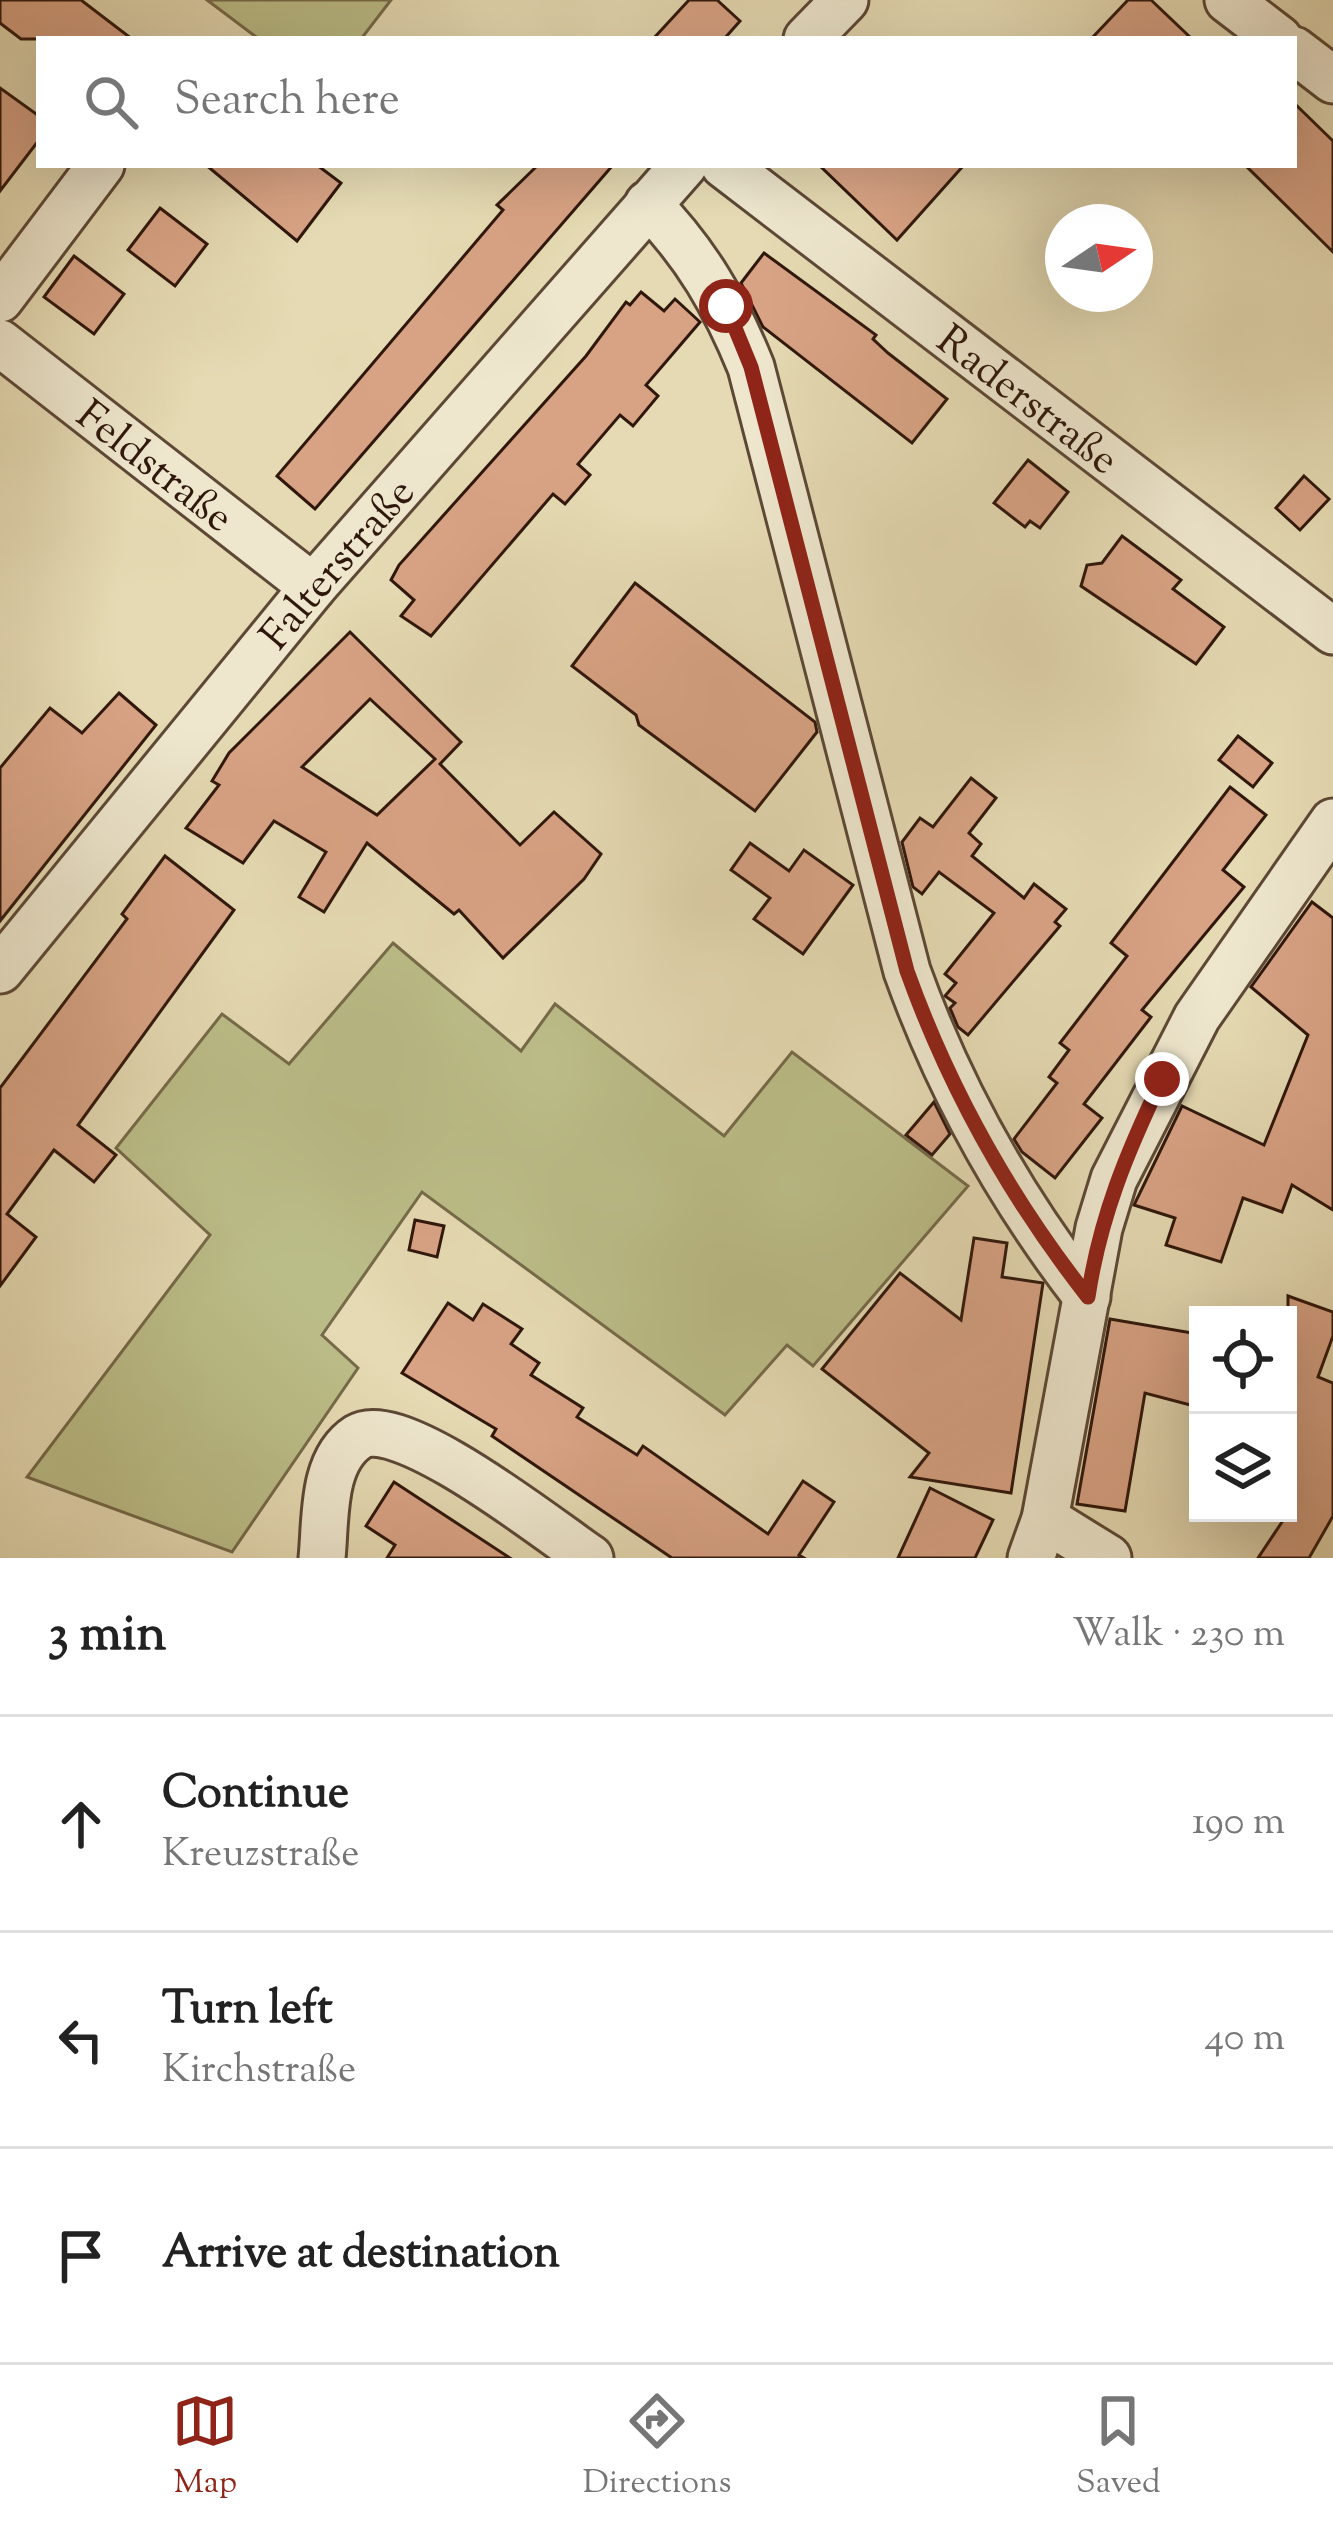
<!DOCTYPE html>
<html lang="en">
<head>
<meta charset="utf-8">
<style>
	:root { --surface:#fff; --page:#f2f2f2; --text:#222; --muted:#767676; --line:#e0e0e0; --accent:#8f2418 }
	body { margin:0; font-family:"Sorts Mill Goudy",serif; background:var(--page); color:var(--text) }
	.controls { position:absolute; right:36px; bottom:36px; display:grid; overflow:hidden; border-radius:0px; box-shadow:0 12px 48px #0002 }
	.controls button { width:108px; height:108px; display:grid; place-items:center; padding:0; border:0; border-bottom:3px solid var(--line); background:var(--surface); color:var(--text); font:60px sans-serif }
	.compass { position:absolute; left:1045px; top:204px; width:108px; height:108px; border-radius:50%; background:var(--surface); box-shadow:0 12px 48px #0002; rotate:77deg }
	.stop { position:absolute; width:36px; height:36px; margin:-27px; border:9px solid #8f2418; border-radius:50%; background:#fff }
	.stop.end { background:#8f2418; border-color:#fff; box-shadow:0 3px 12px #0008 }
	.list { margin:0; padding:0; list-style:none }
	h2 { display:flex; justify-content:space-between; align-items:center; height:156px; margin:0; padding:0 48px; font-size:51px }
	h2 small { font-size:39px; font-weight:400; color:var(--muted) }
	.list li { display:grid; grid-template-columns:78px 1fr auto; gap:36px; align-items:center; box-sizing:border-box; height:216px; padding:0 48px; border-top:3px solid var(--line) }
	.list b { display:block; font-size:45px; white-space:nowrap }
	.list p { margin:0; font-size:39px; white-space:nowrap; color:var(--muted) }
	.list em { font-size:39px; font-style:normal; color:var(--muted) }
	.icon { flex:none; width:66px; height:66px; fill:none; stroke:currentColor; stroke-width:2; stroke-linecap:round; stroke-linejoin:round }
	.map { position:relative; flex:none; width:1333px; height:1558px; overflow:hidden }
	.search { position:absolute; background:var(--surface); box-shadow:0 12px 48px #0002; left:36px; right:36px; top:36px; height:132px; display:flex; align-items:center; gap:30px; box-sizing:border-box; padding:0 42px; border-radius:0px; color:var(--muted); font-size:45px }
	.sheet { height:804px; background:var(--surface) }
	nav { display:flex; justify-content:space-around; align-items:center; box-sizing:border-box; height:168px; border-top:3px solid var(--line); background:var(--surface); font-size:33px; color:var(--muted) }
	nav a { display:grid; justify-items:center; gap:6px }
	nav .on { color:var(--accent) }
	.map>svg:first-child { display:block }
	.green { fill:#bbbd88; stroke:#766a4a; stroke-width:3 }
	.building { fill:#d8a385; stroke:#30170c; stroke-width:3; fill-rule:evenodd }
	.lines { fill:none; stroke-linecap:round; stroke-linejoin:round }
	.street-casing { stroke:#5d4836; stroke-width:51 }
	.street { stroke:#eee7ce; stroke-width:45 }
	.route { stroke:#8f2418; stroke-width:15 }
	.labels { text-anchor:middle; stroke-width:9; stroke-linejoin:round; paint-order:stroke }
	.street-label { font-size:42px; fill:#30170c; stroke:#eee7ce }
</style>
</head>
<body>
<div class="map">
<svg width="1333" height="1558" viewBox="0 0 1333 1558">
	<rect width="100%" height="100%" fill="#e5dab3"/>
	<filter id="stains"><feTurbulence type="fractalNoise" baseFrequency=".00167" numOctaves="4"/><feColorMatrix values="0 0 0 0 .2 0 0 0 0 .09 0 0 0 0 .02 0 0 0 .5 -.17"/></filter>
	<radialGradient id="worn" r=".72"><stop offset=".6" stop-color="#630" stop-opacity="0"/><stop offset="1" stop-color="#630" stop-opacity=".3"/></radialGradient>
	<g class="green">
		<polygon points="207,0 391,0 361,39 259,39"/>
		<polygon points="393,943 521,1051 555,1004 724,1136 792,1052 968,1186 813,1366 787,1345 725,1415 422,1192 322,1335 358,1368 232,1552 27,1477 210,1235 116,1148 222,1014 289,1064"/>
	</g>
	<g class="building">
		<polygon points="0,0 81,0 132,39 21,39 0,23"/>
		<polygon points="689,0 717,0 740,21 724,39 653,39"/>
		<polygon points="1128,0 1151,0 1192,39 1091,39"/>
		<polygon points="0,88 39,116 39,140 0,191"/>
		<polygon points="1294,103 1333,141 1333,252 1245,165 1294,165"/>
		<polygon points="206,165 317,165 341,183 297,241"/>
		<polygon points="538,165 613,165 315,509 277,476 503,210 497,205"/>
		<polygon points="819,165 964,165 897,240"/>
		<polygon points="160,208 207,244 175,286 128,250"/>
		<polygon points="764,253 876,335 873,339 888,353 947,399 912,443 763,327 741,283"/>
		<polygon points="74,256 124,294 94,334 44,297"/>
		<polygon points="641,292 664,311 675,299 700,322 646,385 658,396 633,426 620,415 578,464 590,475 578,489 565,504 553,494 431,636 401,616 414,600 391,580 399,565 586,356 626,302 630,305"/>
		<polygon points="1028,460 1068,492 1040,528 1030,521 1025,527 994,503"/>
		<polygon points="1304,476 1329,499 1300,530 1276,508"/>
		<polygon points="1122,536 1181,580 1173,589 1224,627 1196,664 1081,586 1087,565 1102,563"/>
		<polygon points="635,583 815,722 817,732 755,811 639,725 636,715 572,666"/>
		<path d="M350,632L461,742L440,764L520,845L554,812L601,854L584,879L503,958L459,910L454,914L367,843L324,912L299,897L326,852L274,821L243,863L186,828L219,785L212,781L229,753ZM370,699L435,759L377,815L302,767Z"/>
		<polygon points="119,693 156,725 0,921 0,768 50,708 82,733"/>
		<polygon points="1238,736 1272,763 1253,787 1219,760"/>
		<polygon points="971,778 996,798 969,833 981,844 972,856 1024,898 1034,884 1066,909 1055,922 1060,926 968,1035 958,1027 950,1008 955,1003 945,996 956,983 945,974 994,913 939,872 922,894 913,887 902,842 920,818 933,827"/>
		<polygon points="1230,787 1266,815 1223,870 1244,887 1142,1010 1151,1017 1084,1104 1102,1118 1055,1178 1022,1152 1014,1139 1057,1083 1049,1077 1069,1050 1060,1043 1127,956 1111,943"/>
		<polygon points="750,843 789,871 804,850 853,885 803,954 754,919 770,898 731,870"/>
		<polygon points="165,856 234,910 78,1125 116,1155 94,1182 54,1150 7,1214 36,1237 0,1286 0,1088 127,919 122,914"/>
		<polygon points="1312,902 1333,918 1333,1210 1292,1185 1282,1212 1243,1198 1221,1262 1166,1245 1175,1218 1134,1205 1182,1106 1264,1145 1308,1035 1251,987"/>
		<polygon points="934,1102 950,1134 932,1155 906,1135"/>
		<polygon points="415,1220 444,1226 437,1257 409,1250"/>
		<polygon points="974,1238 1007,1243 1002,1277 1043,1283 1011,1493 910,1477 929,1453 822,1369 900,1273 961,1320"/>
		<polygon points="1288,1296 1333,1312 1333,1336 1318,1377 1333,1383 1333,1516 1309,1558 1258,1558 1288,1513"/>
		<polygon points="448,1303 473,1320 483,1304 522,1329 511,1344 539,1363 531,1375 583,1408 577,1417 637,1455 643,1446 768,1534 803,1481 834,1502 799,1555 804,1558 672,1558 492,1436 496,1429 402,1373"/>
		<polygon points="1110,1319 1198,1334 1198,1407 1145,1393 1125,1511 1077,1504"/>
		<polygon points="394,1482 510,1558 387,1558 395,1545 366,1526"/>
		<polygon points="930,1488 993,1520 975,1558 898,1558"/>
	</g>
	<g class="lines">
		<g class="street-casing">
			<g id="street">
				<polyline points="1228,0 1279,39"/>
				<polyline points="807,39 845,0"/>
				<polyline points="1294,50 1333,80"/>
				<path id="s1" d="M724,165L1333,631"/>
				<path d="M648,204C696,253 725,303 751,367L907,971C949,1088 1011,1199 1087,1297"/>
				<polyline points="0,299 101,165"/>
				<path id="s2" d="M0,343L313,587"/>
				<path id="s3" d="M0,970L313,587L684,165"/>
				<polyline points="1045,1519 1108,1558"/>
				<path d="M322,1558C326,1520 321,1461 358,1437C399,1411 550,1531 590,1558"/>
				<polyline points="1031,1558 1045,1519 1099,1228 1114,1179 1197,1017 1333,822"/>
			</g>
		</g>
		<use href="#street" class="street"/>
	</g>
	<g class="lines">
		<path class="route" d="M726,306L751,367L907,971C949,1088 1011,1199 1088,1297C1100,1217 1127,1152 1162,1079"/>
	</g>
	<g class="labels">
		<g class="street-label">
			<text dy="15" stroke="none"><textPath href="#s1" startOffset="384">Raderstraße</textPath></text>
			<text dy="15" stroke="none"><textPath href="#s2" startOffset="198">Feldstraße</textPath></text>
			<text dy="15" stroke="none"><textPath href="#s3" startOffset="528">Falterstraße</textPath></text>
		</g>
	</g>
	<rect width="100%" height="100%" filter="url(#stains)"/>
	<rect width="100%" height="100%" fill="url(#worn)"/>
</svg>
<div class="controls">
<button><svg class="icon" aria-label="locate" viewBox="0 0 24 24"><circle cx="12" cy="12" r="6"/><path d="M12 2v4M12 18v4M2 12h4M18 12h4"/></svg></button>
<button><svg class="icon" aria-label="layers" viewBox="0 0 24 24"><path d="M12 4l9 5-9 5-9-5zM3 14l9 5 9-5"/></svg></button>
</div>
<svg class="compass" viewBox="-18 -18 36 36"><path d="M0-13l5 13h-10z" fill="#e53935"/><path d="M0 13l5-13h-10z" fill="#767676"/></svg>
<div class="stop" style="left:726px;top:306px"></div>
<div class="stop end" style="left:1162px;top:1079px"></div>
<div class="search"><svg class="icon" aria-label="search" viewBox="0 0 24 24"><circle cx="10" cy="10" r="6"/><path d="M15 15l6 6"/></svg>Search here</div>
</div>
<section class="sheet">
<h2>3 min<small>Walk · 230 m</small></h2>
<ul class="list">
<li><svg class="icon" aria-label="ahead" viewBox="0 0 24 24"><path d="M12 20V5M6 11l6-6 6 6"/></svg><div><b>Continue</b><p>Kreuzstraße</p></div><em>190 m</em></li>
<li><svg class="icon" aria-label="left" viewBox="0 0 24 24"><path d="M17 20v-9H6M10 6l-5 5 5 5"/></svg><div><b>Turn left</b><p>Kirchstraße</p></div><em>40 m</em></li>
<li><svg class="icon" aria-label="arrive" viewBox="0 0 24 24"><path d="M6 21V4h12l-3 4 3 4H6"/></svg><div><b>Arrive at destination</b></div></li>
</ul>
</section>
<nav>
<a class="on"><svg class="icon" aria-label="map" viewBox="0 0 24 24"><path d="M3 6l6-2 6 2 6-2v14l-6 2-6-2-6 2zM9 4v14M15 6v14"/></svg>Map</a>
<a><svg class="icon" aria-label="directions" viewBox="0 0 24 24"><path d="M12 3l9 9-9 9-9-9zM9 14v-3h6M13 9l2 2-2 2"/></svg>Directions</a>
<a><svg class="icon" aria-label="saved" viewBox="0 0 24 24"><path d="M7 4h10v16l-5-4-5 4z"/></svg>Saved</a>
</nav>
</body>
</html>
